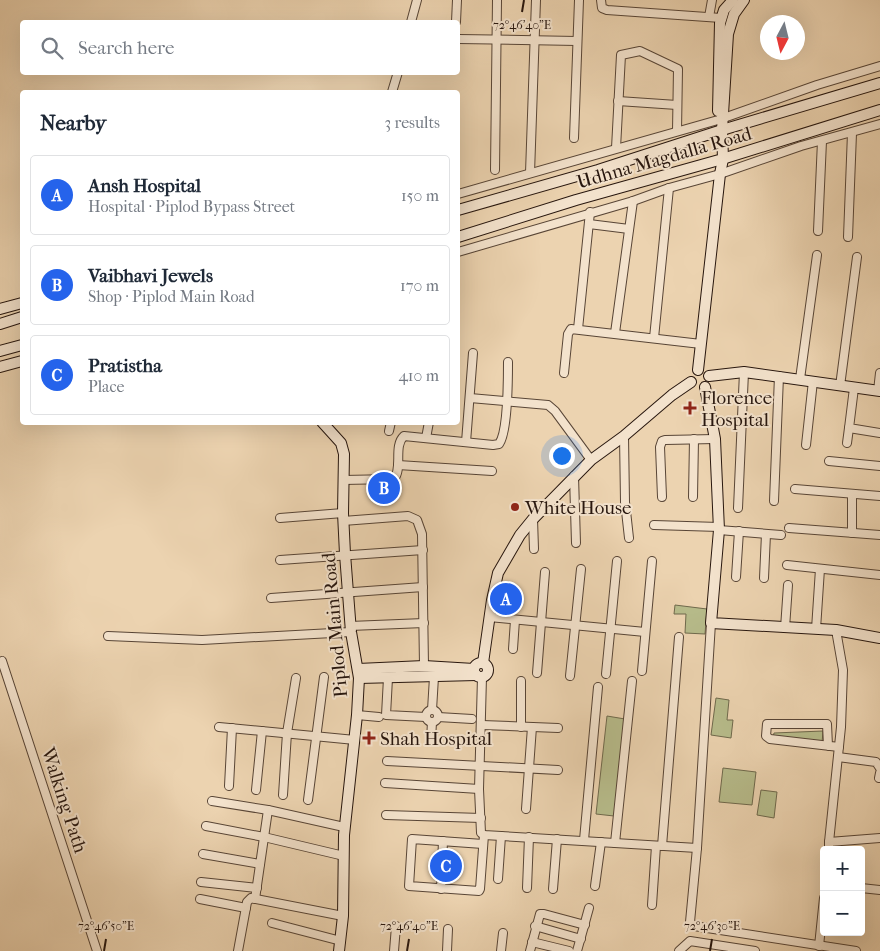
<!DOCTYPE html>
<html lang="en">
<head>
<meta charset="utf-8">
<style>
	:root { --surface:#fff; --page:#f6f6f7; --text:#1f2937; --muted:#747a83; --line:#e0e1e3; --accent:#2563eb }
	body { margin:0; font-family:"IM FELL French Canon",serif; background:var(--page); color:var(--text) }
	.controls { position:absolute; right:15px; bottom:15px; display:grid; overflow:hidden; border-radius:5px; box-shadow:0 5px 20px #0002 }
	.controls button { width:45px; height:45px; display:grid; place-items:center; padding:0; border:0; border-bottom:1px solid var(--line); background:var(--surface); color:var(--text); font:25px sans-serif }
	.compass { position:absolute; left:760px; top:15px; width:45px; height:45px; border-radius:50%; background:var(--surface); box-shadow:0 5px 20px #0002; rotate:187deg }
	.you { position:absolute; left:561px; top:455px; width:18px; height:18px; margin:-12px; border:4px solid #fff; border-radius:50%; background:#1a73e8; box-shadow:0 0 0 8px #1a73e833 }
	.badge { display:grid; place-items:center; width:32px; height:32px; border-radius:50%; background:var(--accent); color:#fff; font-size:16px; font-weight:700 }
	.pin { position:absolute; translate:-50% -50%; border:2px solid #fff; box-shadow:0 1px 5px #0006 }
	.list { margin:0; padding:0; list-style:none }
	h2 { display:flex; justify-content:space-between; align-items:center; height:65px; margin:0; padding:0 20px; font-size:21px }
	h2 small { font-size:16px; font-weight:400; color:var(--muted) }
	.list li { display:grid; grid-template-columns:32px 1fr auto; gap:15px; align-items:center; box-sizing:border-box; height:80px; margin:0 10px 10px; padding:0 10px; border:1px solid var(--line); border-radius:5px }
	.list b { display:block; font-size:19px; white-space:nowrap }
	.list p { margin:0; font-size:16px; white-space:nowrap; color:var(--muted) }
	.list em { font-size:16px; font-style:normal; color:var(--muted) }
	.icon { flex:none; width:28px; height:28px; fill:none; stroke:currentColor; stroke-width:2; stroke-linecap:round; stroke-linejoin:round }
	.map { position:relative; flex:none; width:880px; height:951px; overflow:hidden }
	.search { position:absolute; background:var(--surface); box-shadow:0 5px 20px #0002; left:20px; top:20px; width:440px; height:55px; display:flex; align-items:center; gap:12px; box-sizing:border-box; padding:0 18px; border-radius:5px; color:var(--muted); font-size:19px }
	.panel { position:absolute; background:var(--surface); box-shadow:0 5px 20px #0002; left:20px; top:90px; width:440px; height:335px; border-radius:5px }
	.map>svg:first-child { display:block }
	.green { fill:#b7bc8b; stroke:#6f694c }
	.lines { fill:none; stroke-linecap:round; stroke-linejoin:round }
	.street-casing { stroke:#584536; stroke-width:10 }
	.secondary-casing { stroke:#27160e; stroke-width:12 }
	.street { stroke:#f3e2cc; stroke-width:8 }
	.secondary { stroke:#f3e2cc; stroke-width:10 }
	.ticks { fill:none; stroke:#27160e; stroke-width:2 }
	.poi-dot { fill:#8f2418; stroke:#f3e2cc; stroke-width:2 }
	.labels { text-anchor:middle; stroke-width:4; stroke-linejoin:round; paint-order:stroke }
	.street-label { font-size:19px; fill:#27160e; stroke:#f3e2cc }
	.poi-label { font-size:19px; fill:#27160e; stroke:#f3e2cc; text-anchor:start }
	.ticks-label { font-size:12px; text-anchor:middle; fill:#27160e; stroke:#f3e2cc; stroke-width:4; stroke-linejoin:round; paint-order:stroke }
</style>
</head>
<body>
<div class="map">
<svg width="880" height="951" viewBox="0 0 880 951">
	<rect width="100%" height="100%" fill="#ecd3b0"/>
	<filter id="stains"><feTurbulence type="fractalNoise" baseFrequency=".004" numOctaves="4"/><feColorMatrix values="0 0 0 0 .2 0 0 0 0 .09 0 0 0 0 .02 0 0 0 .5 -.17"/></filter>
	<radialGradient id="worn" r=".72"><stop offset=".6" stop-color="#630" stop-opacity="0"/><stop offset="1" stop-color="#630" stop-opacity=".3"/></radialGradient>
	<g class="green">
		<polygon points="675,605 707,609 705,634 685,633 686,614 674,614"/>
		<polygon points="716,698 729,700 727,720 733,720 731,738 711,735"/>
		<polygon points="607,716 625,719 614,816 596,814"/>
		<polygon points="823,731 822,743 772,742 774,733"/>
		<polygon points="723,768 756,772 752,805 719,802"/>
		<polygon points="761,790 777,792 774,818 757,815"/>
	</g>
	<g class="lines">
		<g class="street-casing">
			<g id="street">
				<polyline points="601,0 602,8 607,10 721,18"/>
				<polyline points="709,17 712,0"/>
				<polyline points="411,22 417,0"/>
				<polyline points="456,22 457,0"/>
				<polyline points="458,39 577,41"/>
				<polyline points="392,92 398,72"/>
				<polyline points="618,101 677,105"/>
				<polyline points="574,138 579,0"/>
				<polyline points="616,148 621,55 640,51 678,69 677,131"/>
				<polyline points="495,170 497,0"/>
				<polyline points="530,173 536,0"/>
				<polyline points="458,194 718,120 817,85 880,66"/>
				<polyline points="589,224 629,229"/>
				<polyline points="818,231 822,141"/>
				<polyline points="848,237 852,133"/>
				<polyline points="458,252 633,201 669,188 720,174 801,146 880,124"/>
				<polyline points="578,329 590,212"/>
				<polyline points="615,333 633,201"/>
				<polyline points="654,338 669,188"/>
				<polyline points="564,373 568,334 571,329 701,344"/>
				<polyline points="800,379 817,255"/>
				<polyline points="840,386 857,257"/>
				<polyline points="854,388 849,428 880,433"/>
				<polyline points="878,391 880,373"/>
				<polyline points="470,398 548,405 555,411 591,460"/>
				<polyline points="389,431 391,422"/>
				<polyline points="624,436 625,502 629,538"/>
				<polyline points="426,438 429,422"/>
				<polyline points="466,442 473,353"/>
				<polyline points="847,443 849,428"/>
				<polyline points="806,445 813,381"/>
				<polyline points="829,461 880,466"/>
				<polyline points="398,465 492,471"/>
				<polyline points="574,476 576,543"/>
				<path d="M343,480L394,479C403,468 393,446 404,436L493,445L499,444C508,432 508,379 508,362"/>
				<polyline points="795,489 880,496"/>
				<polyline points="662,497 660,447 662,441 665,440 715,439"/>
				<polyline points="693,497 694,439"/>
				<polyline points="774,501 779,376"/>
				<polyline points="738,508 744,372"/>
				<polyline points="280,518 343,513"/>
				<polyline points="533,519 534,549"/>
				<polyline points="343,521 408,516 417,520 422,534 424,666"/>
				<polyline points="654,525 719,527"/>
				<polyline points="789,528 880,535"/>
				<polyline points="719,530 781,535"/>
				<polyline points="852,533 852,495"/>
				<polyline points="280,560 423,550"/>
				<polyline points="787,565 880,575"/>
				<polyline points="736,577 739,531"/>
				<polyline points="764,578 766,534"/>
				<polyline points="271,598 423,587"/>
				<polyline points="489,617 645,632"/>
				<polyline points="711,623 697,848 690,922 694,926 856,951"/>
				<polyline points="350,626 424,623"/>
				<polyline points="785,628 788,585"/>
				<polyline points="816,629 820,569"/>
				<polyline points="108,636 202,640 351,632"/>
				<polyline points="513,649 515,620"/>
				<polyline points="0,662 2,661 97,951"/>
				<polyline points="642,671 652,561"/>
				<polyline points="537,673 545,572"/>
				<polyline points="606,674 617,561"/>
				<polyline points="570,676 581,569"/>
				<polyline points="482,677 479,789 481,833 484,835 697,848"/>
				<polyline points="388,678 386,715 426,717"/>
				<circle cx="432" cy="716" r="6"/>
				<polyline points="432,710 434,677"/>
				<polyline points="357,715 379,717"/>
				<polyline points="438,717 472,719"/>
				<polyline points="482,725 558,728"/>
				<polyline points="219,727 355,740"/>
				<polyline points="521,727 521,681"/>
				<polyline points="431,740 432,722"/>
				<polyline points="828,746 827,724 767,724 766,736 770,739 839,747"/>
				<polyline points="838,757 876,762 880,768"/>
				<polyline points="387,761 558,770"/>
				<polyline points="879,778 880,773"/>
				<polyline points="385,783 479,789"/>
				<polyline points="229,786 232,728"/>
				<polyline points="256,790 262,731"/>
				<polyline points="283,795 287,733 296,678"/>
				<polyline points="308,800 324,677"/>
				<polyline points="212,801 268,810 344,827"/>
				<polyline points="526,809 532,727"/>
				<polyline points="386,815 481,818"/>
				<polyline points="206,826 264,837 344,856"/>
				<polyline points="584,840 598,687"/>
				<polyline points="829,842 841,727 843,670 836,630"/>
				<polyline points="615,843 632,681"/>
				<polyline points="483,844 412,839 409,886 479,891 480,889 484,835"/>
				<polyline points="662,846 679,637"/>
				<polyline points="829,850 829,842 880,838"/>
				<polyline points="203,854 260,864"/>
				<polyline points="498,879 501,836"/>
				<polyline points="201,882 257,888"/>
				<polyline points="595,886 601,842"/>
				<polyline points="527,888 529,837"/>
				<polyline points="861,888 880,890"/>
				<polyline points="441,889 443,841"/>
				<polyline points="553,889 557,839"/>
				<polyline points="200,899 246,908"/>
				<polyline points="255,899 268,810"/>
				<polyline points="652,905 656,846"/>
				<polyline points="272,923 341,941"/>
				<polyline points="535,926 581,939"/>
				<polyline points="532,942 569,951"/>
				<polyline points="819,946 824,898"/>
				<polyline points="238,951 247,902 251,898 343,916"/>
				<polyline points="394,951 396,926"/>
				<polyline points="447,951 448,929"/>
				<polyline points="501,951 503,933"/>
				<polyline points="530,951 540,914 544,914 585,925"/>
				<polyline points="577,951 589,908"/>
				<polyline points="679,951 690,941 755,951"/>
			</g>
		</g>
		<g class="secondary-casing">
			<g id="secondary">
				<polyline points="718,111 720,23 724,10 733,0"/>
				<polyline points="458,210 598,170 722,130 880,83"/>
				<polyline points="458,237 576,200 719,160 880,110"/>
				<polyline points="0,309 22,303"/>
				<polyline points="0,324 22,317"/>
				<polyline points="0,351 22,345"/>
				<polyline points="0,367 22,361"/>
				<polyline points="698,370 720,174 723,159 722,130 728,34 734,14 744,0"/>
				<polyline points="709,376 744,372 880,391"/>
				<polyline points="705,387 715,439 719,530 711,623 836,630 880,638"/>
				<polyline points="322,422 341,443 344,454 343,513 345,554 351,632 359,678 357,715 344,835 343,916 339,951"/>
				<circle cx="481" cy="670" r="7"/>
				<polyline points="483,663 492,600 498,573 520,535 533,519 591,460 624,436 672,395 691,382"/>
				<polyline points="358,669 424,666 474,669"/>
				<polyline points="359,678 476,675"/>
			</g>
		</g>
		<use href="#street" class="street"/>
		<use href="#secondary" class="secondary"/>
	</g>
	<path class="ticks" d="M522,12L524,0M104,951L106,939M407,951L409,939M710,951L712,939"/>
	<g class="poi-dot">
		<path d="M687.5 400.5h5v5h5v5h-5v5h-5v-5h-5v-5h5z"/>
		<circle cx="515" cy="507" r="5"/>
		<path d="M366.5 730.5h5v5h5v5h-5v5h-5v-5h-5v-5h5z"/>
	</g>
	<g class="labels">
		<g class="street-label">
			<text transform="translate(664 157) rotate(-16)" y="7">Udhna Magdalla Road</text>
			<text transform="translate(334 625) rotate(-95)" y="7">Piplod Main Road</text>
			<text transform="translate(65 800) rotate(72)" y="7">Walking Path</text>
		</g>
		<g class="poi-label">
			<text x="701" y="404">Florence<tspan x="701" dy="22">Hospital</tspan></text>
			<text x="525" y="514">White House</text>
			<text x="380" y="745">Shah Hospital</text>
		</g>
	</g>
	<g class="ticks-label">
		<text x="522" y="29">72°46'40"E</text>
		<text x="106" y="930">72°46'50"E</text>
		<text x="409" y="930">72°46'40"E</text>
		<text x="712" y="930">72°46'30"E</text>
	</g>
	<rect width="100%" height="100%" filter="url(#stains)"/>
	<rect width="100%" height="100%" fill="url(#worn)"/>
</svg>
<div class="controls">
<button>+</button>
<button>−</button>
</div>
<svg class="compass" viewBox="-18 -18 36 36"><path d="M0-13l5 13h-10z" fill="#e53935"/><path d="M0 13l5-13h-10z" fill="#747a83"/></svg>
<div class="you"></div>
<div class="pin badge" style="left:506px;top:599px">A</div>
<div class="pin badge" style="left:384px;top:488px">B</div>
<div class="pin badge" style="left:446px;top:866px">C</div>
<div class="search"><svg class="icon" aria-label="search" viewBox="0 0 24 24"><circle cx="10" cy="10" r="6"/><path d="M15 15l6 6"/></svg>Search here</div>
<section class="panel">
<h2>Nearby<small>3 results</small></h2>
<ul class="list">
<li><span class="badge">A</span><div><b>Ansh Hospital</b><p>Hospital · Piplod Bypass Street</p></div><em>150 m</em></li>
<li><span class="badge">B</span><div><b>Vaibhavi Jewels</b><p>Shop · Piplod Main Road</p></div><em>170 m</em></li>
<li><span class="badge">C</span><div><b>Pratistha</b><p>Place</p></div><em>410 m</em></li>
</ul>
</section>
</div>
</body>
</html>
